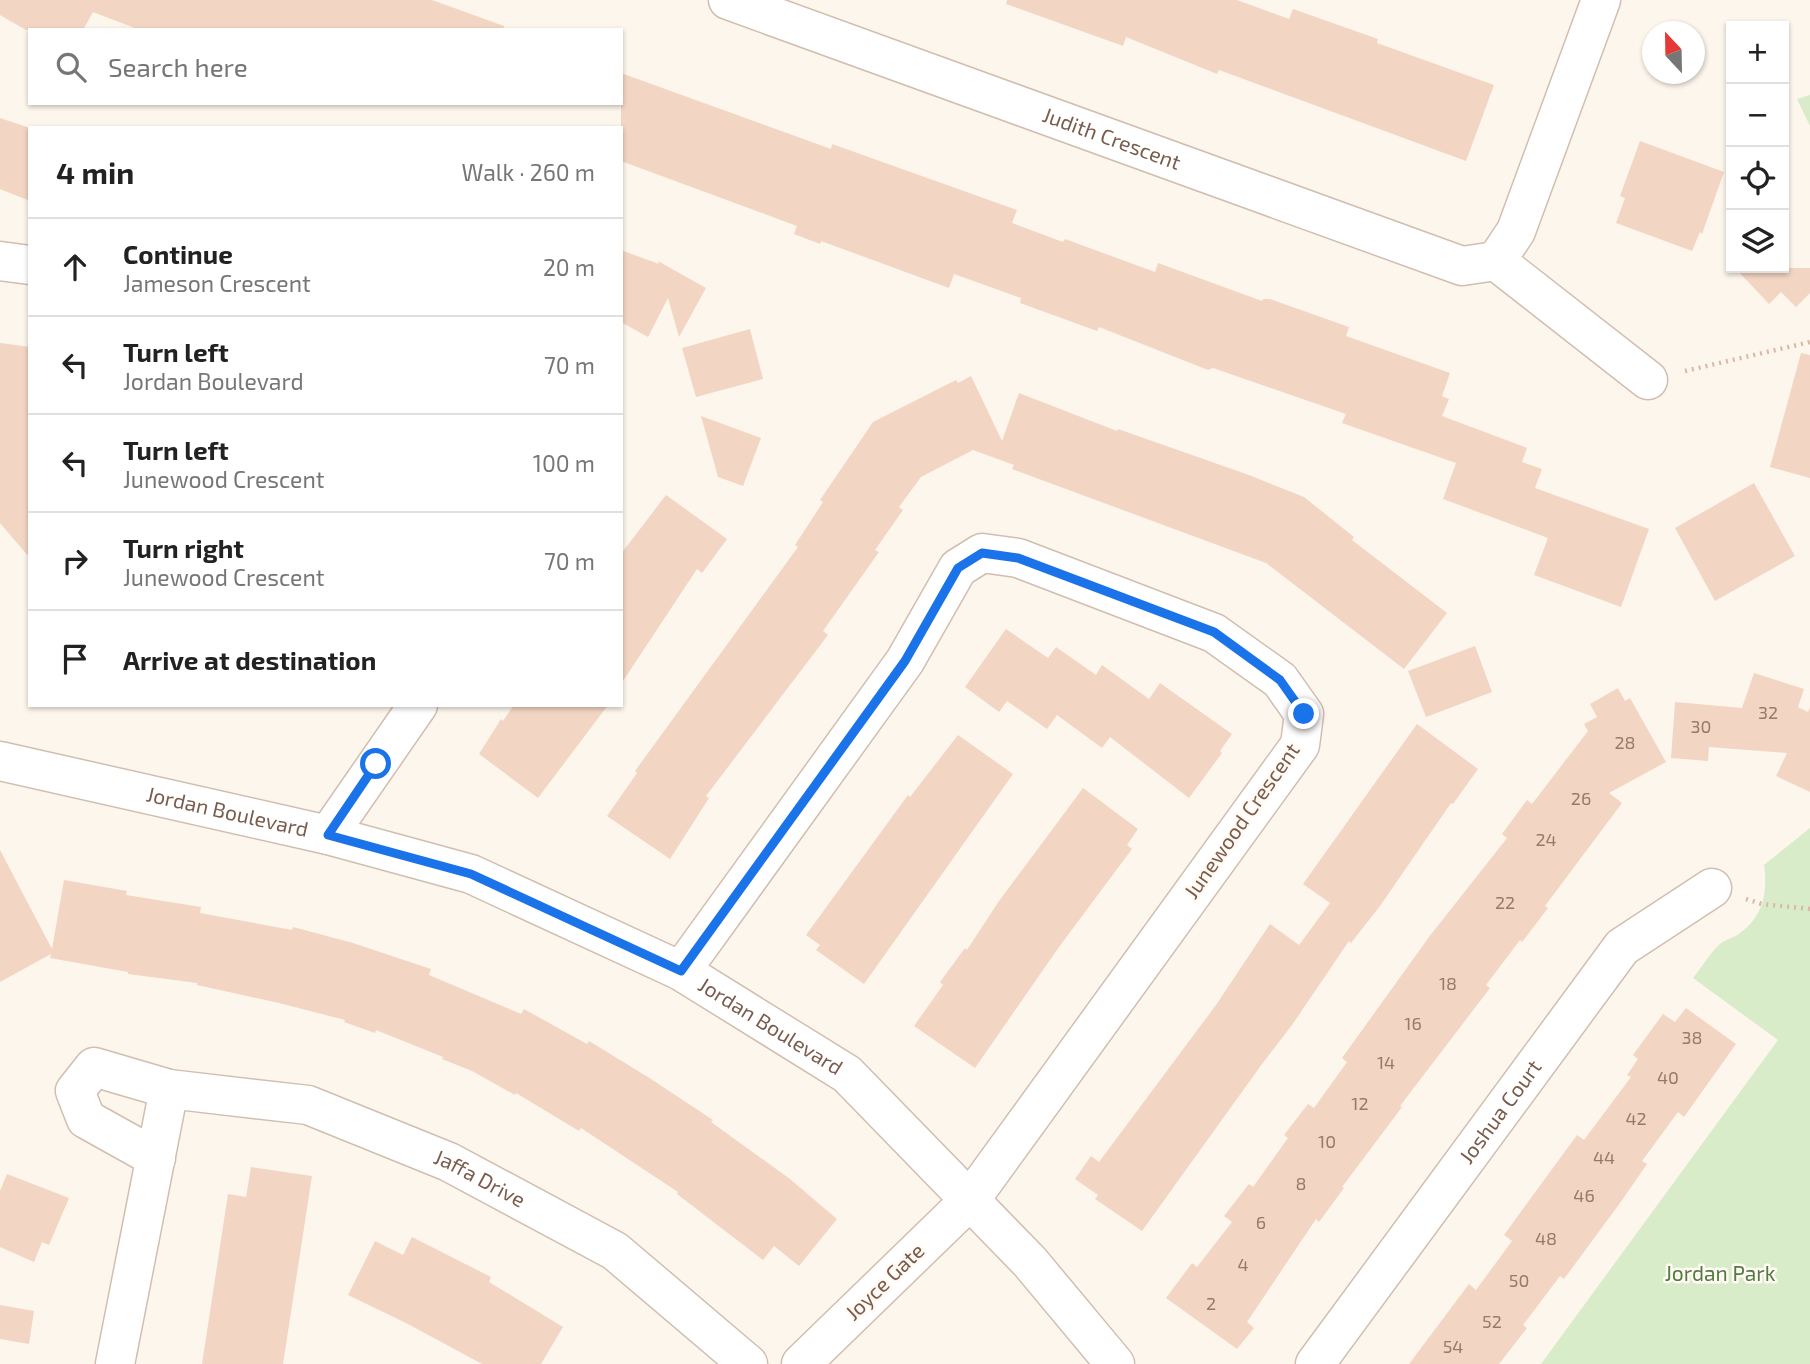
<!DOCTYPE html>
<html lang="en">
<head>
<meta charset="utf-8">
<style>
	:root { --surface:#fff; --page:#f2f2f2; --text:#222; --muted:#767676; --line:#e0e0e0 }
	body { margin:0; font-family:"Exo 2",sans-serif; background:var(--page); color:var(--text) }
	.controls { position:absolute; right:21px; top:21px; display:grid; overflow:hidden; border-radius:0px; box-shadow:0 2px 5px #0004 }
	.controls button { width:63px; height:63px; display:grid; place-items:center; padding:0; border:0; border-bottom:2px solid var(--line); background:var(--surface); color:var(--text); font:35px sans-serif }
	.compass { position:absolute; left:1642px; top:21px; width:63px; height:63px; border-radius:50%; background:var(--surface); box-shadow:0 2px 5px #0004; rotate:338deg }
	.stop { position:absolute; width:21px; height:21px; margin:-16px; border:5px solid #1a73e8; border-radius:50%; background:#fff }
	.stop.end { background:#1a73e8; border-color:#fff; box-shadow:0 2px 7px #0008 }
	.list { margin:0; padding:0; list-style:none }
	h2 { display:flex; justify-content:space-between; align-items:center; height:91px; margin:0; padding:0 28px; font-size:30px }
	h2 small { font-size:23px; font-weight:400; color:var(--muted) }
	.list li { display:grid; grid-template-columns:46px 1fr auto; gap:21px; align-items:center; box-sizing:border-box; height:98px; padding:0 28px; border-top:2px solid var(--line) }
	.list b { display:block; font-size:26px; white-space:nowrap }
	.list p { margin:0; font-size:23px; white-space:nowrap; color:var(--muted) }
	.list em { font-size:23px; font-style:normal; color:var(--muted) }
	.icon { flex:none; width:38px; height:38px; fill:none; stroke:currentColor; stroke-width:2; stroke-linecap:round; stroke-linejoin:round }
	.map { position:relative; flex:none; width:1810px; height:1364px; overflow:hidden }
	.search { position:absolute; background:var(--surface); box-shadow:0 2px 5px #0004; left:28px; top:28px; width:595px; height:77px; display:flex; align-items:center; gap:18px; box-sizing:border-box; padding:0 24px; border-radius:0px; color:var(--muted); font-size:26px }
	.panel { position:absolute; background:var(--surface); box-shadow:0 2px 5px #0004; left:28px; top:126px; width:595px; height:581px; border-radius:0px }
	.map>svg:first-child { display:block }
	.green { fill:#d8ecc9 }
	.building { fill:#f3d5c3 }
	.lines { fill:none; stroke-linecap:round; stroke-linejoin:round }
	.minor-casing { stroke:#d1beb0; stroke-width:41 }
	.tertiary-casing { stroke:#d1beb0; stroke-width:41 }
	.path { stroke:#d9b8a5; stroke-width:4.5; stroke-dasharray:2 5; stroke-linecap:butt }
	.minor { stroke:#fff; stroke-width:38 }
	.tertiary { stroke:#fff; stroke-width:38 }
	.route { stroke:#1a73e8; stroke-width:9 }
	.labels { text-anchor:middle; stroke-width:5; stroke-linejoin:round; paint-order:stroke }
	.number-label { font-size:18px; fill:#987a6a }
	.street-label { font-size:21px; fill:#7a5c4d; stroke:#fffaf3 }
	.park-label { font-size:21px; fill:#537a41; stroke:#fffaf3 }
</style>
</head>
<body>
<div class="map">
<svg width="1810" height="1364" viewBox="0 0 1810 1364">
	<rect width="100%" height="100%" fill="#fdf6ec"/>
	<g class="green">
		<polygon points="1810,95 1810,126 1797,99"/>
		<path d="M1810,828V1364H1541L1778,1040L1693,978C1702,967 1710,953 1720,944C1726,939 1734,938 1740,933C1763,917 1768,892 1764,865Z"/>
	</g>
	<g class="building">
		<polygon points="0,0 432,0 504,26 503,30 140,30 93,12 83,30 26,30 0,15"/>
		<polygon points="1007,0 1237,0 1289,19 1293,9 1378,39 1377,43 1494,85 1466,161 1219,70 1217,74 1126,37 1123,46 1006,4"/>
		<polygon points="621,73 831,149 832,144 1017,210 1012,223 1063,242 1065,239 1155,272 1158,263 1262,301 1263,299 1270,299 1349,327 1346,336 1450,373 1442,396 1449,399 1442,416 1527,448 1522,462 1542,469 1535,488 1649,529 1621,607 1534,575 1548,538 1443,499 1456,463 1342,423 1346,414 1213,368 1208,370 1099,327 1097,331 1020,303 1021,298 954,274 949,288 821,241 820,244 794,234 797,226 621,161"/>
		<polygon points="0,118 30,128 30,201 0,189"/>
		<polygon points="1640,141 1724,172 1702,234 1700,232 1692,251 1616,223 1625,198 1620,196"/>
		<polygon points="621,250 659,264 658,261 706,288 679,337 668,298 648,337 621,322"/>
		<polygon points="1735,268 1810,268 1810,293 1796,307 1781,292 1769,304"/>
		<polygon points="750,329 763,379 696,397 682,348"/>
		<polygon points="0,343 30,347 30,558 0,523"/>
		<polygon points="1801,353 1810,355 1810,478 1770,467"/>
		<polygon points="971,376 1002,441 1019,393 1117,431 1118,429 1249,475 1304,497 1354,537 1352,540 1447,613 1404,669 1266,563 1012,469 1014,465 973,450 921,477 899,507 903,510 875,550 879,552 823,631 828,635 706,796 709,798 670,859 607,816 637,773 635,771 798,547 795,545 823,502 820,500 873,422 956,380 958,383"/>
		<polygon points="701,416 761,438 743,486 718,477"/>
		<polygon points="1754,483 1795,556 1715,601 1675,528"/>
		<polygon points="666,495 727,539 702,573 697,569 621,684 621,554"/>
		<polygon points="1006,629 1048,658 1056,647 1096,675 1102,665 1149,699 1160,683 1232,734 1220,751 1222,753 1189,798 1110,737 1102,748 1057,715 1047,729 1007,701 999,712 965,687"/>
		<polygon points="1475,646 1492,692 1426,717 1408,671"/>
		<polygon points="1754,673 1804,689 1798,707 1808,712 1810,707 1810,792 1776,776 1787,753 1709,747 1708,761 1671,758 1675,702 1742,708"/>
		<polygon points="1618,688 1625,701 1630,698 1666,762 1609,793 1622,803 1545,906 1548,908 1522,942 1520,940 1486,985 1490,988 1400,1106 1402,1107 1342,1187 1344,1188 1319,1222 1316,1219 1247,1322 1254,1328 1237,1349 1166,1298 1192,1263 1197,1267 1232,1222 1224,1216 1249,1184 1253,1187 1288,1138 1284,1135 1308,1104 1314,1108 1347,1062 1342,1058 1429,937 1507,838 1502,834 1527,800 1532,804 1588,731 1584,724 1597,717 1590,704"/>
		<polygon points="514,705 608,705 538,798 479,754 501,719 503,721"/>
		<polygon points="1417,724 1478,769 1453,804 1451,803 1380,906 1351,943 1349,941 1292,1025 1262,1064 1142,1231 1095,1199 1098,1195 1075,1179 1091,1156 1099,1162 1216,1005 1270,924 1299,945 1330,903 1303,884"/>
		<polygon points="958,735 1013,774 864,984 816,950 820,945 806,935 908,795 910,797"/>
		<polygon points="1083,788 1138,829 1127,845 1132,849 1059,947 975,1068 914,1026 943,985 940,982 965,948 967,950 999,901"/>
		<polygon points="0,850 52,949 64,880 127,891 126,895 201,907 200,913 292,930 293,927 353,943 431,969 429,975 521,1014 524,1009 587,1044 589,1041 648,1077 713,1120 711,1122 790,1179 837,1219 799,1266 774,1246 763,1260 677,1194 678,1192 581,1128 579,1131 516,1093 515,1095 472,1071 442,1059 443,1057 376,1030 375,1033 344,1022 345,1020 279,1003 197,985 197,983 128,974 128,972 50,958 51,954 0,982"/>
		<polygon points="1686,1008 1736,1044 1684,1117 1678,1112 1642,1161 1647,1164 1620,1203 1564,1279 1560,1276 1523,1325 1527,1328 1499,1364 1409,1364 1469,1284 1476,1290 1512,1241 1504,1235 1577,1135 1584,1140 1631,1077 1627,1075 1638,1059 1633,1055 1663,1014 1675,1022"/>
		<polygon points="251,1167 312,1176 283,1364 202,1364 228,1194 246,1197"/>
		<polygon points="7,1174 69,1198 49,1245 42,1242 34,1262 0,1247 0,1191"/>
		<polygon points="412,1237 491,1277 489,1282 563,1327 541,1364 482,1364 408,1324 348,1295 375,1241 403,1255"/>
		<polygon points="0,1305 34,1311 29,1344 0,1339"/>
	</g>
	<g class="lines">
		<g class="minor-casing">
			<g id="minor">
				<path id="s1" d="M728,0L1462,266L1496,261L1516,231L1601,0"/>
				<polyline points="0,261 30,265"/>
				<polyline points="1496,261 1648,380"/>
				<polyline points="328,835 418,705"/>
				<polyline points="681,971 905,661 958,568 982,553 1018,558 1214,633 1280,680 1304,714 1300,745 970,1200 801,1364"/>
				<polyline points="156,1158 86,1119 75,1091 94,1067 169,1089"/>
				<path id="s2" d="M115,1364L169,1089L308,1105L449,1162L615,1251L748,1364"/>
				<path id="s3" d="M1315,1364L1622,947L1712,888"/>
			</g>
		</g>
		<g class="tertiary-casing">
			<g id="tertiary">
				<path id="s4" d="M0,761L328,835L471,874L681,971L847,1074L1030,1262L1115,1364"/>
			</g>
		</g>
		<g class="path">
			<polyline points="1685,371 1810,342"/>
			<polyline points="1746,899 1762,904 1810,909"/>
		</g>
		<use href="#minor" class="minor"/>
		<use href="#tertiary" class="tertiary"/>
	</g>
	<g class="lines">
		<polyline class="route" points="376,764 328,835 471,874 681,971 905,661 958,568 982,553 1018,558 1214,632 1280,680 1304,714"/>
	</g>
	<g class="labels">
		<g class="number-label">
			<text x="1768" y="719">32</text>
			<text x="1701" y="733">30</text>
			<text x="1625" y="749">28</text>
			<text x="1581" y="805">26</text>
			<text x="1546" y="846">24</text>
			<text x="1505" y="909">22</text>
			<text x="1448" y="990">18</text>
			<text x="1413" y="1030">16</text>
			<text x="1692" y="1044">38</text>
			<text x="1386" y="1069">14</text>
			<text x="1668" y="1084">40</text>
			<text x="1360" y="1110">12</text>
			<text x="1636" y="1125">42</text>
			<text x="1327" y="1148">10</text>
			<text x="1604" y="1164">44</text>
			<text x="1301" y="1190">8</text>
			<text x="1584" y="1202">46</text>
			<text x="1261" y="1229">6</text>
			<text x="1546" y="1245">48</text>
			<text x="1243" y="1271">4</text>
			<text x="1519" y="1287">50</text>
			<text x="1211" y="1310">2</text>
			<text x="1492" y="1328">52</text>
			<text x="1453" y="1353">54</text>
		</g>
		<g class="street-label">
			<text dy="7" stroke="none"><textPath href="#s1" startOffset="408">Judith Crescent</textPath></text>
			<text dy="7" stroke="none"><textPath href="#s4" startOffset="233">Jordan Boulevard</textPath></text>
			<text transform="translate(1242 821) rotate(-55)" y="7">Junewood Crescent</text>
			<text dy="7" stroke="none"><textPath href="#s4" startOffset="821">Jordan Boulevard</textPath></text>
			<text dy="7" stroke="none"><textPath href="#s3" startOffset="313">Joshua Court</textPath></text>
			<text dy="7" stroke="none"><textPath href="#s2" startOffset="607">Jaffa Drive</textPath></text>
			<text transform="translate(885 1282) rotate(-44)" y="7">Joyce Gate</text>
		</g>
		<g class="park-label">
			<text x="1720" y="1281">Jordan Park</text>
		</g>
	</g>
</svg>
<div class="controls">
<button>+</button>
<button>−</button>
<button><svg class="icon" aria-label="locate" viewBox="0 0 24 24"><circle cx="12" cy="12" r="6"/><path d="M12 2v4M12 18v4M2 12h4M18 12h4"/></svg></button>
<button><svg class="icon" aria-label="layers" viewBox="0 0 24 24"><path d="M12 4l9 5-9 5-9-5zM3 14l9 5 9-5"/></svg></button>
</div>
<svg class="compass" viewBox="-18 -18 36 36"><path d="M0-13l5 13h-10z" fill="#e53935"/><path d="M0 13l5-13h-10z" fill="#767676"/></svg>
<div class="stop" style="left:376px;top:764px"></div>
<div class="stop end" style="left:1304px;top:714px"></div>
<div class="search"><svg class="icon" aria-label="search" viewBox="0 0 24 24"><circle cx="10" cy="10" r="6"/><path d="M15 15l6 6"/></svg>Search here</div>
<section class="panel">
<h2>4 min<small>Walk · 260 m</small></h2>
<ul class="list">
<li><svg class="icon" aria-label="ahead" viewBox="0 0 24 24"><path d="M12 20V5M6 11l6-6 6 6"/></svg><div><b>Continue</b><p>Jameson Crescent</p></div><em>20 m</em></li>
<li><svg class="icon" aria-label="left" viewBox="0 0 24 24"><path d="M17 20v-9H6M10 6l-5 5 5 5"/></svg><div><b>Turn left</b><p>Jordan Boulevard</p></div><em>70 m</em></li>
<li><svg class="icon" aria-label="left" viewBox="0 0 24 24"><path d="M17 20v-9H6M10 6l-5 5 5 5"/></svg><div><b>Turn left</b><p>Junewood Crescent</p></div><em>100 m</em></li>
<li><svg class="icon" aria-label="right" viewBox="0 0 24 24"><path d="M7 20v-9h11M14 6l5 5-5 5"/></svg><div><b>Turn right</b><p>Junewood Crescent</p></div><em>70 m</em></li>
<li><svg class="icon" aria-label="arrive" viewBox="0 0 24 24"><path d="M6 21V4h12l-3 4 3 4H6"/></svg><div><b>Arrive at destination</b></div></li>
</ul>
</section>
</div>
</body>
</html>
